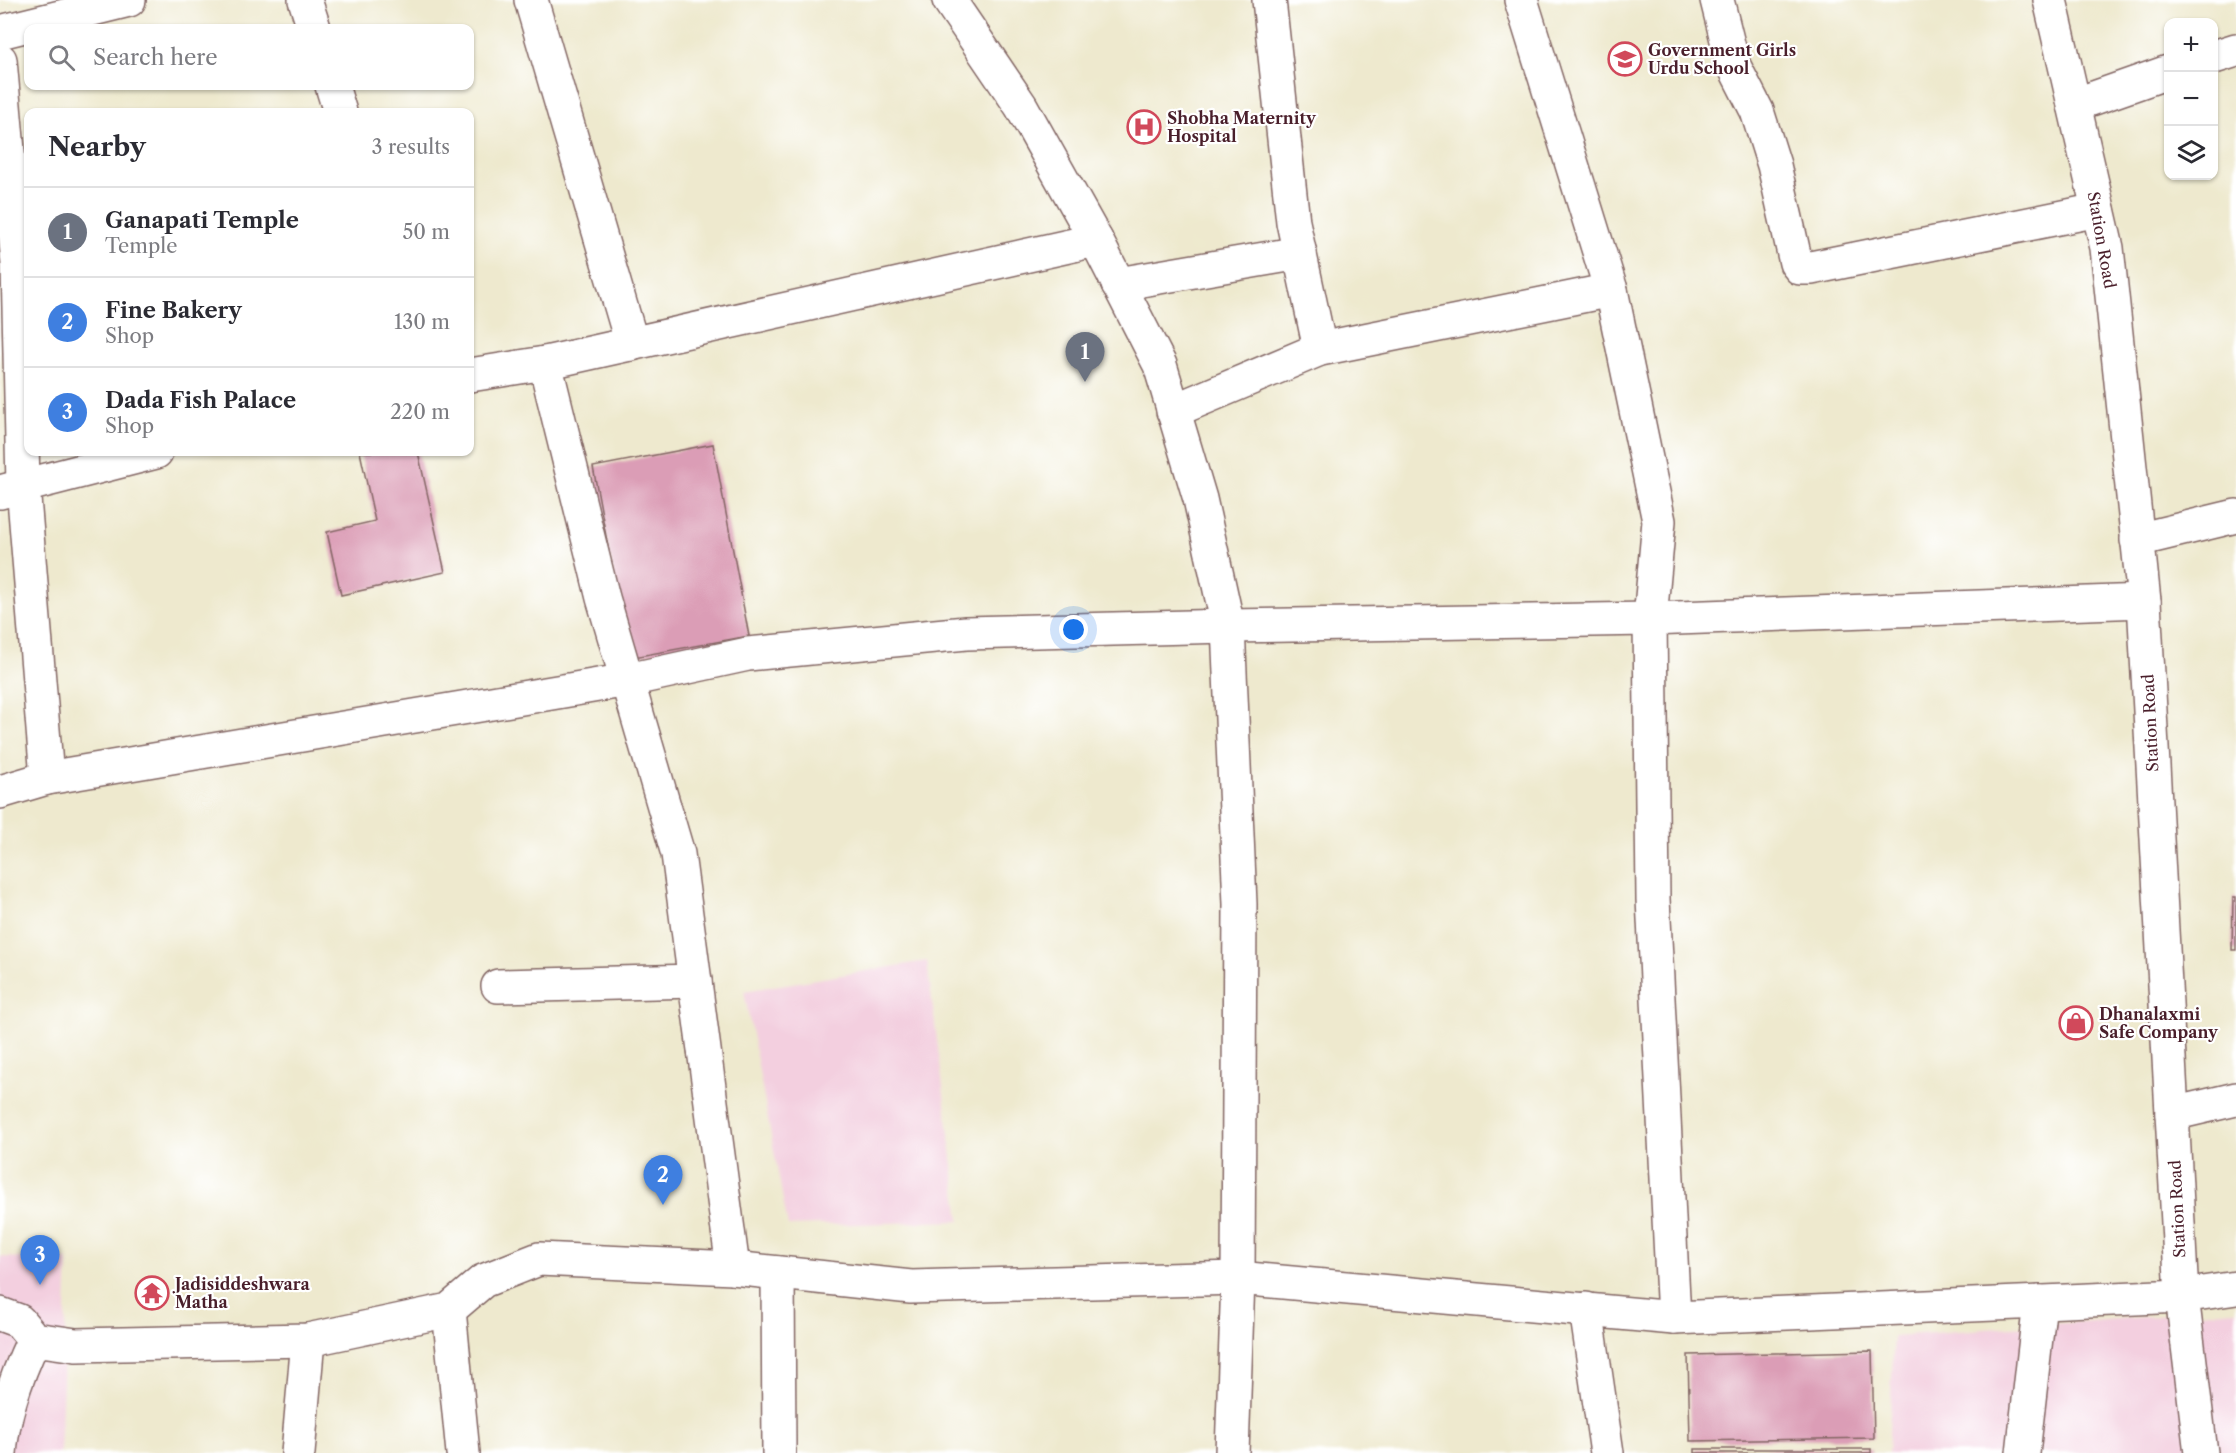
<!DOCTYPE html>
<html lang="en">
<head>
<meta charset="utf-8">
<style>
	:root { --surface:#fff; --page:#f7f7f7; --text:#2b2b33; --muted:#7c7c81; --line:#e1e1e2; --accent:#d1495b }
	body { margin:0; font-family:"Libre Caslon Text",serif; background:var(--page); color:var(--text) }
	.controls { position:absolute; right:18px; top:18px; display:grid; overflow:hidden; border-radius:12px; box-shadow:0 2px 4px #0004 }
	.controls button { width:54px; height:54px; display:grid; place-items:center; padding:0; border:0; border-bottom:2px solid var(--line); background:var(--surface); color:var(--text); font:30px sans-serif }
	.you { position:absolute; left:1074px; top:630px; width:21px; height:21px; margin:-15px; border:4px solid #fff; border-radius:50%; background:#1a73e8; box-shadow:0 0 0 9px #1a73e833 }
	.badge { display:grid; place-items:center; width:39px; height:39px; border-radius:50%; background:var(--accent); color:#fff; font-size:20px; font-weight:700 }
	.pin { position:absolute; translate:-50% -50px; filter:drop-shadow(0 2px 3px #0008) }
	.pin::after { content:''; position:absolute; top:32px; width:21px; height:18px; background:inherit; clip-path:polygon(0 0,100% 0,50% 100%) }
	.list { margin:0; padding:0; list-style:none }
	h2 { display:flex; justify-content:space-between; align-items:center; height:78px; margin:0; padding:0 24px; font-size:26px }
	h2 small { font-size:20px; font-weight:400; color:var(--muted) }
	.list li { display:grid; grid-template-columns:39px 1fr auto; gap:18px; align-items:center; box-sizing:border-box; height:90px; padding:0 24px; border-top:2px solid var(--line) }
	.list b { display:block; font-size:22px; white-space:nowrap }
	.list p { margin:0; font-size:20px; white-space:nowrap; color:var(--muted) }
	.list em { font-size:20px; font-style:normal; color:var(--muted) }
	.icon { flex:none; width:33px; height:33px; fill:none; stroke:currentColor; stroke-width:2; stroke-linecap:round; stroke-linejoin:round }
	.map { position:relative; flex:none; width:2236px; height:1453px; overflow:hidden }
	.search { position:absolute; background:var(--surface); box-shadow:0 2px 4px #0004; left:24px; top:24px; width:450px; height:66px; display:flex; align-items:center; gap:15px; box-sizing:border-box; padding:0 21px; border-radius:12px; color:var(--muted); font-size:22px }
	.panel { position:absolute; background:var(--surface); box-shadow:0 2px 4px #0004; left:24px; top:108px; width:450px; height:348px; border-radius:12px }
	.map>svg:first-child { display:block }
	.built { fill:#f3cfdf }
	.building { fill:#db9db6 }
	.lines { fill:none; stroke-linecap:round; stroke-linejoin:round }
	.minor-casing { stroke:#836664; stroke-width:36 }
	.major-casing { stroke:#836664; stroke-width:36 }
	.minor { stroke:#fff; stroke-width:33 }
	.major { stroke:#fff; stroke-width:33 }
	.labels { text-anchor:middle; stroke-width:4.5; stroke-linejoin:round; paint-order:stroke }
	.poi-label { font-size:16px; font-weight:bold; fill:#4a1f2b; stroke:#fff; text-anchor:start }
	.street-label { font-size:16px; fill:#4a1f2b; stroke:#fff }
</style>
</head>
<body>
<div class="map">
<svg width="2236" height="1453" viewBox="0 0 2236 1453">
	<rect width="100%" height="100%" fill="#fff"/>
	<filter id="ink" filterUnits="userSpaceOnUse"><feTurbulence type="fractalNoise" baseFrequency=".0167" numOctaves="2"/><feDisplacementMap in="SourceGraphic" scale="12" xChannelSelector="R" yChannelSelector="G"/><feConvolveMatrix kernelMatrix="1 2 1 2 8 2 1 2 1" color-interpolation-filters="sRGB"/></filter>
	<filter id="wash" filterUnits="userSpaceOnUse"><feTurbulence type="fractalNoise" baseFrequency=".008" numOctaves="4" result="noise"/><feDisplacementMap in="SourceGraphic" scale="24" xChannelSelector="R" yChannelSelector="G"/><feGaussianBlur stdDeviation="1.35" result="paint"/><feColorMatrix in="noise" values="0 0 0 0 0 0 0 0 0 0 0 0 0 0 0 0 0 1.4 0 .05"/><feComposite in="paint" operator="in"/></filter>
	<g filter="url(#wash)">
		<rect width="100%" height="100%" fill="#eee9ce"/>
		<g class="built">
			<polygon points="927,961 960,1221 788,1226 744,991"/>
			<polygon points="0,1257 68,1260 60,1453 0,1453"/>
			<polygon points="2236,1310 2236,1453 1888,1453 1894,1336"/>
		</g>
		<g id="blocks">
			<g class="building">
				<polygon points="713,444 749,636 629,658 593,467"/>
				<polygon points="360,452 418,452 445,572 341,595 327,532 375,521"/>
				<polygon points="2233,897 2236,897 2236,950 2232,950"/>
				<polygon points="1872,1351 1874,1438 1690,1441 1688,1355"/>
				<rect x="1695" y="1449" width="176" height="4"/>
			</g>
		</g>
	</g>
	<g filter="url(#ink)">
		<use href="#blocks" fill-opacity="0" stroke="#836664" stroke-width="1.5"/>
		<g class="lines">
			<g class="minor-casing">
				<g id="minor">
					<polyline points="305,0 314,28"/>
					<polyline points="531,0 632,344"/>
					<polyline points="949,0 1021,106 1096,240 1160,365 1200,499 1228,626 1240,904 1238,1278 1232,1453"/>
					<polyline points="1269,0 1293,222 1320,349"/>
					<polyline points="1521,0 1611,290 1659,521 1650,619 1653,899 1674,1318"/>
					<polyline points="1717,0 1733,64 1757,111 1774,165 1796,263 1800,268 1811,268 2098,210"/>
					<polyline points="0,32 129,0"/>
					<polyline points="2214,57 2236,50"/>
					<polyline points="0,60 18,264 23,486 47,778"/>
					<polyline points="332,86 340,112"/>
					<polyline points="2074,105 2168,72"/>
					<polyline points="1118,284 1300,253"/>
					<polyline points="545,363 603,598 678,854 733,1268"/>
					<polyline points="470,375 545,363 1096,240"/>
					<polyline points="1173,411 1320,349 1611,290"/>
					<polyline points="0,492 156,452"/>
					<polyline points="2137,540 2236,516"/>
					<polyline points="0,792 47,778 628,680 748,654 966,633 1228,626 1650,619 2144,601"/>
					<polyline points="498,986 695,981"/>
					<polyline points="2172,1114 2236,1099"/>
					<polyline points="778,1273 779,1453"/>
					<polyline points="1586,1309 1607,1453"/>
					<polyline points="449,1310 463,1453"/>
					<polyline points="0,1314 19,1321 34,1339"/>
					<path d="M0,1453C3,1413 17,1375 34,1339L76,1345L308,1340L449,1310L483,1281L539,1259L733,1268L911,1287L1238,1278L1674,1318L2182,1296L2144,601L2107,248L2050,0"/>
					<polyline points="298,1453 308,1340"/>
					<polyline points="2023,1453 2040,1302"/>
				</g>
			</g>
			<g class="major-casing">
				<polyline id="major" points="2201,1453 2182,1296 2236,1288"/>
			</g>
			<use href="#minor" class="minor"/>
			<use href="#major" class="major"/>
		</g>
	</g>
	<defs>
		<g id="school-ring" transform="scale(1.725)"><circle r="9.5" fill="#fff" stroke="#d1495b" stroke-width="1.5"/><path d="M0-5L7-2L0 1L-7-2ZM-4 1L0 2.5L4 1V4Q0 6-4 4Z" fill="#d1495b"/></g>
		<g id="hospital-ring" transform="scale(1.725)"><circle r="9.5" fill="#fff" stroke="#d1495b" stroke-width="1.5"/><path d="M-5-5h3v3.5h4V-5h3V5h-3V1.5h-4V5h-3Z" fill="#d1495b"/></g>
		<g id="shop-ring" transform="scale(1.725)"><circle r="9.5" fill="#fff" stroke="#d1495b" stroke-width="1.5"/><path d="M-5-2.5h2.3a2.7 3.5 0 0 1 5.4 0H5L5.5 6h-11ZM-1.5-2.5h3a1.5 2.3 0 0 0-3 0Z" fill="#d1495b"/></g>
		<g id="temple-ring" transform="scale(1.725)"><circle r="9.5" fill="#fff" stroke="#d1495b" stroke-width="1.5"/><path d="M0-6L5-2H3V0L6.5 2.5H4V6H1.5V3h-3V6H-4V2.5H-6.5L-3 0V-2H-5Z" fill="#d1495b"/></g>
	</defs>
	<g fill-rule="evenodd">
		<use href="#school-ring" x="1625" y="59"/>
		<use href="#hospital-ring" x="1144" y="127"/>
		<use href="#shop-ring" x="2076" y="1023"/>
		<use href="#temple-ring" x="152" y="1293"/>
	</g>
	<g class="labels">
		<g class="poi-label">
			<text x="1648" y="56">Government Girls<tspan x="1648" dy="18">Urdu School</tspan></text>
			<text x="1167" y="124">Shobha Maternity<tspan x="1167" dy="18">Hospital</tspan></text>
			<text x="2099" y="1020">Dhanalaxmi<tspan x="2099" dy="18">Safe Company</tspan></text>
			<text x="175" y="1290">Jadisiddeshwara<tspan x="175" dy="18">Matha</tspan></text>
		</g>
		<g class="street-label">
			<text transform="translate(2102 240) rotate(80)" y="6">Station Road</text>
			<text transform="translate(2150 723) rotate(-93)" y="6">Station Road</text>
			<text transform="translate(2177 1209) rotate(-93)" y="6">Station Road</text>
		</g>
	</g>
</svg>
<div class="controls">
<button>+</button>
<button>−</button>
<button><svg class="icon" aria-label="layers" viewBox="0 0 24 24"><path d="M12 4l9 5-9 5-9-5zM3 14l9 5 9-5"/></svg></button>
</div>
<div class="you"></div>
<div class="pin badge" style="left:1085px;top:382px;background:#6b7280">1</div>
<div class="pin badge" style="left:663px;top:1205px;background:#3f7fe0">2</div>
<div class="pin badge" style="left:40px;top:1285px;background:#3f7fe0">3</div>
<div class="search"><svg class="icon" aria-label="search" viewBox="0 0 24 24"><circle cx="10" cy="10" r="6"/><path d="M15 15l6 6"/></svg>Search here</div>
<section class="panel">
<h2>Nearby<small>3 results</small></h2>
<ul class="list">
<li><span class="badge" style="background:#6b7280">1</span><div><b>Ganapati Temple</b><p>Temple</p></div><em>50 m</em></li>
<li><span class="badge" style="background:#3f7fe0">2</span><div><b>Fine Bakery</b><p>Shop</p></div><em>130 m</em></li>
<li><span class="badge" style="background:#3f7fe0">3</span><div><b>Dada Fish Palace</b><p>Shop</p></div><em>220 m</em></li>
</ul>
</section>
</div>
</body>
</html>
